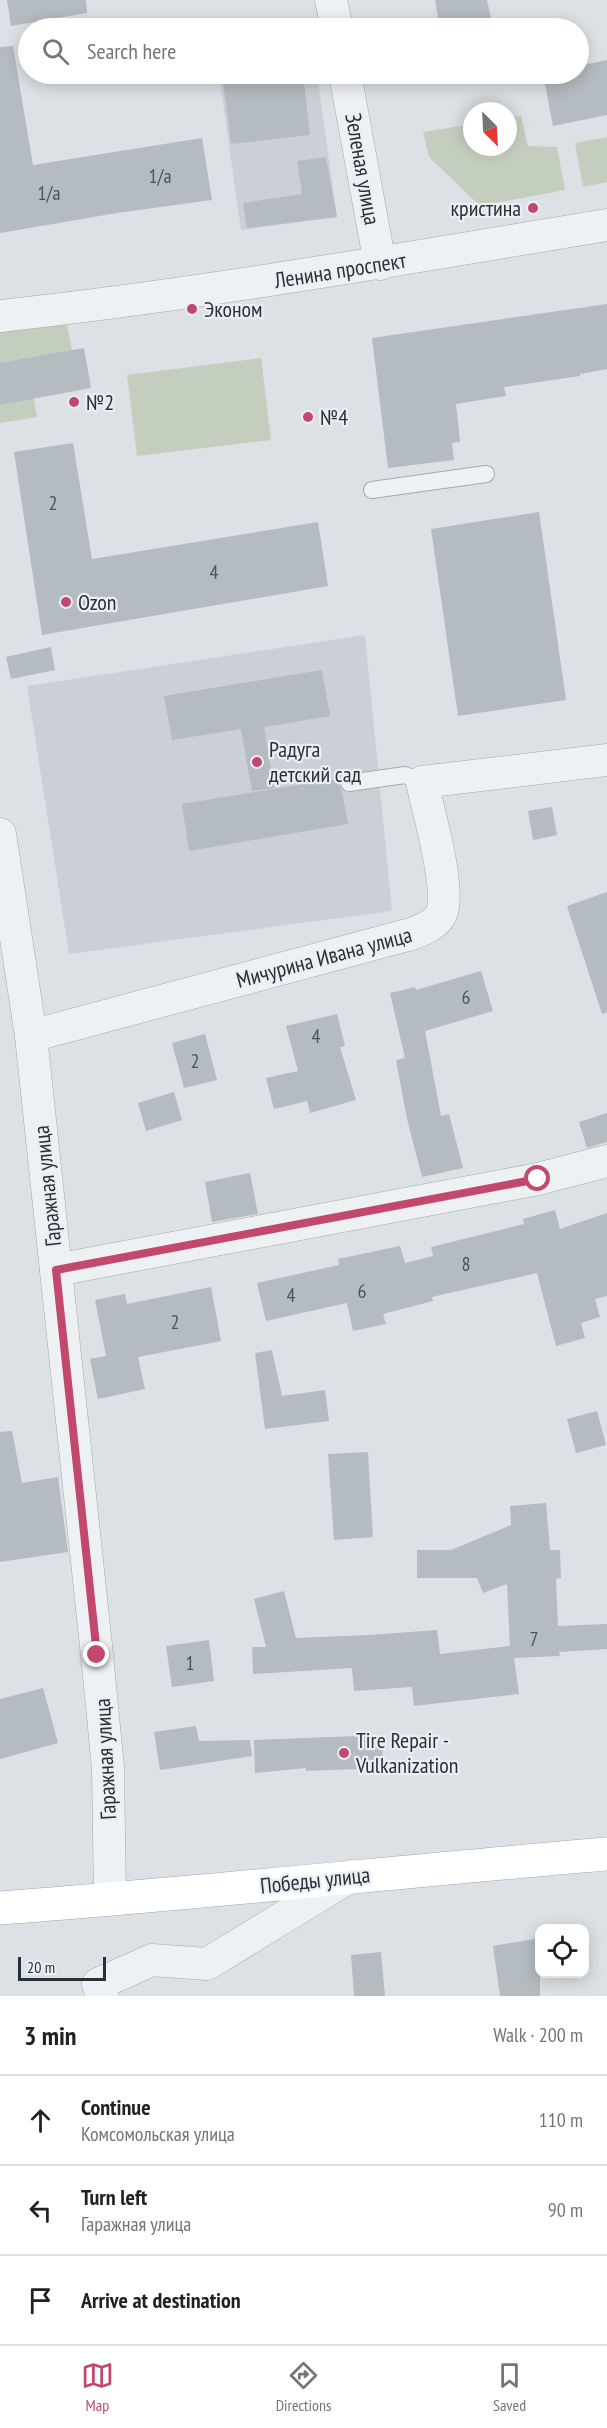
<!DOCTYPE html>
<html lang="en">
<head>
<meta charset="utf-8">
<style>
	:root { --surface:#fff; --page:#f6f6f6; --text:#202124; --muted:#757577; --line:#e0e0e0; --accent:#c2496d }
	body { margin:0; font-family:"PT Sans Narrow",sans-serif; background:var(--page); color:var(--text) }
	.controls { position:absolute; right:18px; bottom:18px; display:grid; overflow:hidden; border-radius:12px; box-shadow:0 3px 15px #0003 }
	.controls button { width:54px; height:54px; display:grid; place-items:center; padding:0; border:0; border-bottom:2px solid var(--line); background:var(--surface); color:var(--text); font:30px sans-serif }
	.compass { position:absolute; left:463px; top:102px; width:54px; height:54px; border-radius:50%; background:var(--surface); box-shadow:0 3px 15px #0003; rotate:156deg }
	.scale { position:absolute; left:18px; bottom:15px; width:88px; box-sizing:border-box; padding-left:6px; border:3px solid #27313a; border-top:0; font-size:16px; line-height:21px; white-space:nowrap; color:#27313a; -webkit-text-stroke:4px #ebeff3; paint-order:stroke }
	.stop { position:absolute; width:18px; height:18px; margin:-14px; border:4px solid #c2496d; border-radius:50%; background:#fff }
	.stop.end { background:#c2496d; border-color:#fff; box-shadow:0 2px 6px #0008 }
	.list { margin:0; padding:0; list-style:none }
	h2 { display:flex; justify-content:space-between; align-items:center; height:78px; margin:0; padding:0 24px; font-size:26px }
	h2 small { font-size:20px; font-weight:400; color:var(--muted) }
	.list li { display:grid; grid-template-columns:39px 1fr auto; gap:18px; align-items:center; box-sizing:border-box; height:90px; padding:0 24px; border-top:2px solid var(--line) }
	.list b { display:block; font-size:22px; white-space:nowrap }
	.list p { margin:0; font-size:20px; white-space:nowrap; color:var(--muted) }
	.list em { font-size:20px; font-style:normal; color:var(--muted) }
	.icon { flex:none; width:33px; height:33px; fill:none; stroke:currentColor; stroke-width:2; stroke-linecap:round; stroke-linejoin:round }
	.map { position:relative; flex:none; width:607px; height:1996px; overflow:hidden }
	.search { position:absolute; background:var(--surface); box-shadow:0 3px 15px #0003; left:18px; right:18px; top:18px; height:66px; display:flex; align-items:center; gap:15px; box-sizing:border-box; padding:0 21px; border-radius:33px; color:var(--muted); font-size:22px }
	.sheet { height:348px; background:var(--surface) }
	nav { display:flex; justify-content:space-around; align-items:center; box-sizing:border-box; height:84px; border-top:2px solid var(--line); background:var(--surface); font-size:16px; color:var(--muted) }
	nav a { display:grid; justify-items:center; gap:3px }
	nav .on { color:var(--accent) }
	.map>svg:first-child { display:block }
	.built { fill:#cad0d6 }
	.green { fill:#c4cebe }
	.building { fill:#b4bbc1 }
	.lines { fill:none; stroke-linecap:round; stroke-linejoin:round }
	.service-casing { stroke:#a2a9ae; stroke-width:18 }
	.minor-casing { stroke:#a2a9ae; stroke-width:33 }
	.primary-casing { stroke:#9ca7af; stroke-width:34 }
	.service { stroke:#eef1f4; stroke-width:16 }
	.minor { stroke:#eef1f4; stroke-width:32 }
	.primary { stroke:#fff; stroke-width:33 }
	.route { stroke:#c2496d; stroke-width:8 }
	.poi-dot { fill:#c2496d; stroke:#ebeff3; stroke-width:2 }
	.labels { text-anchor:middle; stroke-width:4.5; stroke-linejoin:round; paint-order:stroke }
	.number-label { font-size:20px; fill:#4a545c }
	.street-label { font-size:22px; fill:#27313a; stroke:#ebeff3 }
	.poi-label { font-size:22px; fill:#27313a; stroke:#ebeff3; text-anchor:start }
</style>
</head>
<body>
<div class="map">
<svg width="607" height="1996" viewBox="0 0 607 1996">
	<rect width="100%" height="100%" fill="#dce1e5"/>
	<g class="built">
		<polygon points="219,74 317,74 337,217 241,230"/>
		<polygon points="365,635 392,911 69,954 27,686"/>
	</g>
	<g class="green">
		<polygon points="521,116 528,146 557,147 565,190 480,206 429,157 423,132 472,124 472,147 508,147 508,118"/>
		<polygon points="607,137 607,182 583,187 575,143"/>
		<polygon points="66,319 76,371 31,381 37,417 0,423 0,330"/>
		<polygon points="261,358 271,440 137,456 127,375"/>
	</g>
	<g class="building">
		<polygon points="7,0 86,0 87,13 11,26"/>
		<polygon points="435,0 487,0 493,28 440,28"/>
		<polygon points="13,46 33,165 202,138 212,200 117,213 0,233 0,47"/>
		<polygon points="607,60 607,115 553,126 543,74 579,74 579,66"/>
		<polygon points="222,74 303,74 310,135 231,144"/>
		<polygon points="326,157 337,217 247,228 243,203 302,194 297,161"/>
		<polygon points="607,304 607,369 580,374 580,376 504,387 506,396 456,404 460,442 452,443 454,460 388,468 372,338"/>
		<polygon points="84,348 91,388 0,405 0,363"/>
		<polygon points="73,443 92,559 318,522 328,586 42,635 14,452"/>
		<polygon points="539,512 566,700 458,716 431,529"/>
		<polygon points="51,647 55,670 11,679 6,657"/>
		<polygon points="322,670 330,716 264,727 274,788 252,791 241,729 172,740 164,696"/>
		<polygon points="340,778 339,785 342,791 348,824 189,851 182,804"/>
		<polygon points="552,807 557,835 533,840 528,811"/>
		<polygon points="607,892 607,1013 602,1014 567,906"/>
		<polygon points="481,971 493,1011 425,1031 441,1116 449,1114 463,1168 422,1177 407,1119 396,1060 405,1058 390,993 415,987 416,990"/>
		<polygon points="337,1014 345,1046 340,1047 356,1100 310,1113 307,1101 274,1109 266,1078 298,1071 286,1026"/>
		<polygon points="205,1034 217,1080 184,1088 172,1043"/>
		<polygon points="174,1092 182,1120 146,1131 138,1103"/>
		<polygon points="607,1113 607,1142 587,1148 579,1122"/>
		<polygon points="250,1173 258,1214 212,1222 205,1182"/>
		<polygon points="555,1210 560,1229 607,1213 607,1296 595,1299 600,1317 581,1323 585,1338 556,1346 537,1273 432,1297 433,1301 383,1314 386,1324 353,1331 347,1303 266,1321 257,1283 339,1265 338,1259 400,1246 405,1263 433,1256 431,1247 524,1224 523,1219"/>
		<polygon points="211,1287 221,1341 138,1357 145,1389 98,1399 90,1359 106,1356 95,1300 125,1294 127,1304"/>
		<polygon points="272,1350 282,1396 325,1390 329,1421 265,1429 255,1353"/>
		<polygon points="597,1411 606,1445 576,1453 567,1419"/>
		<polygon points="12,1431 22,1483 58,1477 68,1552 0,1562 0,1432"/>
		<polygon points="368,1452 373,1537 334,1540 328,1454"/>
		<polygon points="546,1503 550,1550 560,1550 561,1578 556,1579 558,1626 607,1624 607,1649 559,1652 560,1656 514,1658 519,1694 414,1706 412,1687 354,1691 352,1668 253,1674 252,1647 266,1647 254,1599 284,1591 296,1638 369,1635 437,1630 440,1654 510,1646 507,1584 483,1593 477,1578 417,1578 417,1550 451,1550 511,1525 510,1506"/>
		<polygon points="209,1640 214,1681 172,1687 166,1646"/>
		<polygon points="43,1688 58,1743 0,1759 0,1699"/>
		<polygon points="196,1726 199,1741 250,1740 252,1756 160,1770 154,1732"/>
		<polygon points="382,1735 383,1768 306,1771 306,1768 255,1773 254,1740"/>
		<polygon points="540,1938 540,1996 500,1996 493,1946"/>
		<polygon points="381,1952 385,1996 354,1996 351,1955"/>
	</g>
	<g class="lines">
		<g class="service-casing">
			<g id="service">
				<polyline points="372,490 486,474"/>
				<polyline points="349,783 405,775 422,782"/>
			</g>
		</g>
		<g class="minor-casing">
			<g id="minor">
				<polyline points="331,0 337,28"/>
				<polyline points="345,74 380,264"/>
				<path d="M0,316C204,294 405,258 607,225"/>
				<polyline points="0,834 31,1036 97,1655 108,1768 110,1899"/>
				<path d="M31,1036L411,934C422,930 436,925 441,914C452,891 428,810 422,782L607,760"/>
				<polyline points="56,1270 538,1179 607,1161"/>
				<polyline points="102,1996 98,1984 152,1960 207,1964 351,1876"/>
			</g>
		</g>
		<g class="primary-casing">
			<path id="primary" d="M0,1908C203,1893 405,1871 607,1854"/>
		</g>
		<use href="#service" class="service"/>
		<use href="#minor" class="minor"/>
		<use href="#primary" class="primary"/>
	</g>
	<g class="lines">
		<polyline class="route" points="97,1655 56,1270 538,1179"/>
	</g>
	<g class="poi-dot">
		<circle cx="533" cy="208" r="6"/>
		<circle cx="192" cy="309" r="6"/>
		<circle cx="74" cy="402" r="6"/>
		<circle cx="308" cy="417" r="6"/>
		<circle cx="66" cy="602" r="6"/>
		<circle cx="257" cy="762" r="6"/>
		<circle cx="344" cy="1753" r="6"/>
	</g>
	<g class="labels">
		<g class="number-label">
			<text x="160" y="183">1/а</text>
			<text x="49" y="200">1/a</text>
			<text x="53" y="510">2</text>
			<text x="214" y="579">4</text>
			<text x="466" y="1004">6</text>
			<text x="316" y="1043">4</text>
			<text x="195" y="1068">2</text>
			<text x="466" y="1271">8</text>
			<text x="362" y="1298">6</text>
			<text x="291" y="1302">4</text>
			<text x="175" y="1329">2</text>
			<text x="534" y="1646">7</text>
			<text x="190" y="1670">1</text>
		</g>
		<g class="street-label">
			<text transform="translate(363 169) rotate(80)" y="8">Зеленая улица</text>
			<text transform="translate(340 270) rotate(-9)" y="8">Ленина проспект</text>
			<text transform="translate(324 957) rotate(-15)" y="8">Мичурина Ивана улица</text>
			<text transform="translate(47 1186) rotate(-96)" y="8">Гаражная улица</text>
			<text transform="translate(105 1759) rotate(-93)" y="8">Гаражная улица</text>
			<text transform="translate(315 1880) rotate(-6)" y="8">Победы улица</text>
		</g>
		<g class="poi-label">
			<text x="521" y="216" text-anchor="end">кристина</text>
			<text x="204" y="317">Эконом</text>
			<text x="86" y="410">№2</text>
			<text x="320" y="425">№4</text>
			<text x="78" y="610">Ozon</text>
			<text x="269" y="757">Радуга<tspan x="269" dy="25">детский сад</tspan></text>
			<text x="356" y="1748">Tire Repair -<tspan x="356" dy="25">Vulkanization</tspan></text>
		</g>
	</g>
</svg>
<div class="controls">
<button><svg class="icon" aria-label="locate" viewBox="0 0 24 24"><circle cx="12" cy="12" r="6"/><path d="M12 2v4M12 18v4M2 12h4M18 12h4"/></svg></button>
</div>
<svg class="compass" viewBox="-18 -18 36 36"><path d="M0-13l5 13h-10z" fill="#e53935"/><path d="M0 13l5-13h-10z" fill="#757577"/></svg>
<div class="scale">20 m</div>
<div class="stop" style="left:538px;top:1179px"></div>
<div class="stop end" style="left:97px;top:1655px"></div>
<div class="search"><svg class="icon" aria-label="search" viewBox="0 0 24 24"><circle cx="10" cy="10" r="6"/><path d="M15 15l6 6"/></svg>Search here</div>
</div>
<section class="sheet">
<h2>3 min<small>Walk · 200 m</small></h2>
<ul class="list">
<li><svg class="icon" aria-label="ahead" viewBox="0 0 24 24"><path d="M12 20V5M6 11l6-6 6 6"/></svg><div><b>Continue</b><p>Комсомольская улица</p></div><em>110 m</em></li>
<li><svg class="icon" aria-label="left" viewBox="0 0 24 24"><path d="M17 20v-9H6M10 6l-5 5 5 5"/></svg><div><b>Turn left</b><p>Гаражная улица</p></div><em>90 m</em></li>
<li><svg class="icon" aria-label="arrive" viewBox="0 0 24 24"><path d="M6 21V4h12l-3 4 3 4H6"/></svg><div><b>Arrive at destination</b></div></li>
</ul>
</section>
<nav>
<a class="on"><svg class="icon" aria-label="map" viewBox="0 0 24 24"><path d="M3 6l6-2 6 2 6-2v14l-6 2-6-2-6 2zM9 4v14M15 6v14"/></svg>Map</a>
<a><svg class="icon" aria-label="directions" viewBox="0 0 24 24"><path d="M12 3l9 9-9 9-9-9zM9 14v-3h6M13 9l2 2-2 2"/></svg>Directions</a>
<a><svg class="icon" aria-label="saved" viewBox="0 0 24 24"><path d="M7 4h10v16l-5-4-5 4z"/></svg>Saved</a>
</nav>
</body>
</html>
